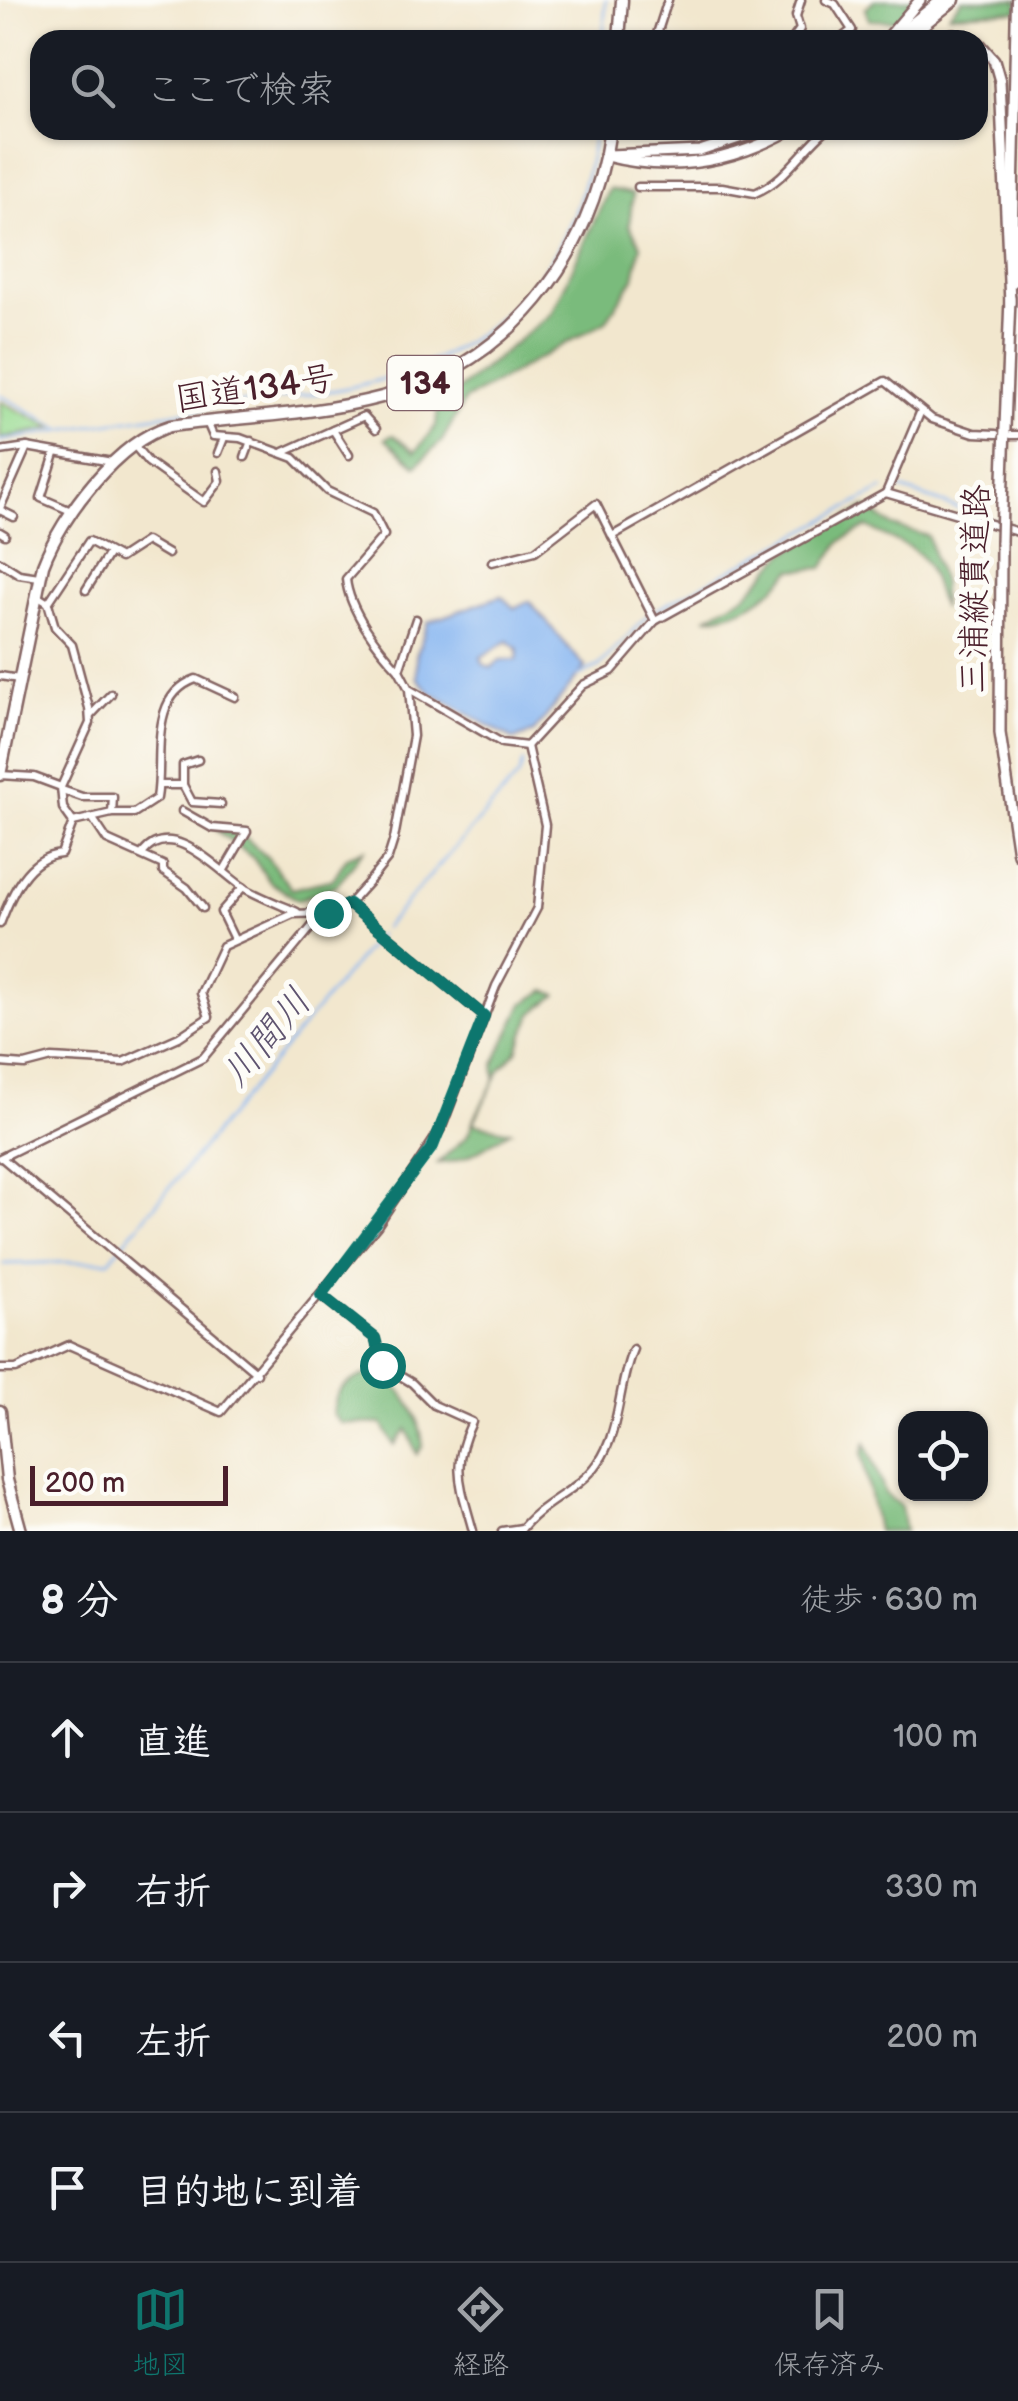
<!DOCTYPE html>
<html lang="ja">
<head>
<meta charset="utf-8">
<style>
	:root { --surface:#171b24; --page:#242831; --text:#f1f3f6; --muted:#9ea1a6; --line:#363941; --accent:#0f766e }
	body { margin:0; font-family:"Balsamiq Sans","Klee One",sans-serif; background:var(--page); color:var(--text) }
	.controls { position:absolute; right:30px; bottom:30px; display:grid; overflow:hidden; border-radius:20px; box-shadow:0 2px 8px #0004 }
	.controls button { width:90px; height:90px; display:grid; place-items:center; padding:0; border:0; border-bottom:2px solid var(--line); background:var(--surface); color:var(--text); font:50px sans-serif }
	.scale { position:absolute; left:30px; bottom:25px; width:198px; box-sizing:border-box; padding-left:10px; border:5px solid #4a1f2b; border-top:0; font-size:28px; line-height:35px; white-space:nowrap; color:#4a1f2b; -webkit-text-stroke:8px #fdfcf7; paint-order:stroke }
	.stop { position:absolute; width:30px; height:30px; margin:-22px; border:8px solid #0f766e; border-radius:50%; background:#fff }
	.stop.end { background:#0f766e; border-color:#fff; box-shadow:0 2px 10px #0008 }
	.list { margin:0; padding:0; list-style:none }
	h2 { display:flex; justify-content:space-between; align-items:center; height:130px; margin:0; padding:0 40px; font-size:42px }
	h2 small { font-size:32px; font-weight:400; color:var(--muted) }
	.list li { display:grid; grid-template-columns:65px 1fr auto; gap:30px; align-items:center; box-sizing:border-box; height:150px; padding:0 40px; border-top:2px solid var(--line) }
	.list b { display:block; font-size:38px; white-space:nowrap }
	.list em { font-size:32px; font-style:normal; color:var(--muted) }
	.icon { flex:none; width:55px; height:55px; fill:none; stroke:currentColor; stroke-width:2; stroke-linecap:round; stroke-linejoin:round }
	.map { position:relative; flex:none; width:1018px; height:1531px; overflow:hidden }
	.search { position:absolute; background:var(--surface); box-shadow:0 2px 8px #0004; left:30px; right:30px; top:30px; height:110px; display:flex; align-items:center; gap:25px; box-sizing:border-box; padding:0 35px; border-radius:30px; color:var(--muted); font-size:38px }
	.sheet { height:730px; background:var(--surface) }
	nav { display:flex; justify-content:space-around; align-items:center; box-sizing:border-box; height:140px; border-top:2px solid var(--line); background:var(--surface); font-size:28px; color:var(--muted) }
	nav a { display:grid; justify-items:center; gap:5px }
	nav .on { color:var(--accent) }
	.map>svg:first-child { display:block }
	.green { fill:#99db92; stroke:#727d5e; stroke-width:2.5 }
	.forest { fill:#7abb7c; stroke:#626d54; stroke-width:2.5 }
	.water { fill:#87b6f1; stroke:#686a8e; stroke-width:2.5; fill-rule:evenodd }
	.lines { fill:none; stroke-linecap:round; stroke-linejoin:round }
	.stream { stroke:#87b6f1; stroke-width:2.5 }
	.minor-casing { stroke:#856564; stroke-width:11 }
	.major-casing { stroke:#856564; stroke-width:14 }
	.highway-casing { stroke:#856564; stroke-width:15 }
	.minor { stroke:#fff; stroke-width:6 }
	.major { stroke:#fff; stroke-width:9 }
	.highway { stroke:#fff; stroke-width:10 }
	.major-bridge-casing { stroke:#856564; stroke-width:14; stroke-linecap:butt }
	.major-bridge { stroke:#fff; stroke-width:9 }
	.route { stroke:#0f766e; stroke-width:12 }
	.labels { text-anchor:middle; stroke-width:10; stroke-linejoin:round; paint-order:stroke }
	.shield { fill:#fdfcf7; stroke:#806168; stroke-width:2.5 }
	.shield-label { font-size:32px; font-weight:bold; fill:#4a1f2b }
	.street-label { font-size:35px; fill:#4a1f2b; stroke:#fdfcf7 }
	.water-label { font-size:38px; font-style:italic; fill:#5f5470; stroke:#fdfcf7 }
</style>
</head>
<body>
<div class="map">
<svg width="1018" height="1531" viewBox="0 0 1018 1531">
	<rect width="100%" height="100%" fill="#fdfcf7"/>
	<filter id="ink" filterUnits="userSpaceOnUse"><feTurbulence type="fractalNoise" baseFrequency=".01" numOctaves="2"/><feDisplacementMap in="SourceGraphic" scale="20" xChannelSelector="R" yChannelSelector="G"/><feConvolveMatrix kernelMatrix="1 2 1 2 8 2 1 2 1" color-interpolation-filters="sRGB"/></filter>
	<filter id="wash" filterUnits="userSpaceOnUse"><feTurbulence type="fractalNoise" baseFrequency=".0048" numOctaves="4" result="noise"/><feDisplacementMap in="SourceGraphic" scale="40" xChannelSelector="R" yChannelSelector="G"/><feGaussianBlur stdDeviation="2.25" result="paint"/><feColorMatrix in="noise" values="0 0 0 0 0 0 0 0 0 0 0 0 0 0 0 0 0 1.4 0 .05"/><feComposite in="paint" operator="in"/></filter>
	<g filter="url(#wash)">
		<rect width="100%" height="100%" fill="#f2e7ce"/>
		<polygon class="green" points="0,401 53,428 0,438"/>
		<g class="forest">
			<polygon points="875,0 930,0 908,21 869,20 865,9"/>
			<polygon points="962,0 1018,0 1018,11 949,14"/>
			<polygon points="609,189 633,194 629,225 641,245 634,278 606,321 465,400 442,441 416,466 385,439 393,435 415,452 436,425 438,406 552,313"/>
			<path d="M866,507L893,526L928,536L942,584V609C922,542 925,557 867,527L841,541L823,568L792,570C765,600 745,613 705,618L746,595L785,553Z"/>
			<polygon points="216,830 237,830 267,857 292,889 333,879 347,857 364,850 337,885 298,900 270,882 253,858"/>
			<path d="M546,990L557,995L532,1014L517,1051L500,1070L472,1123L511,1131C485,1145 467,1163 438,1163L467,1136L495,1079L494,1064L523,1004Z"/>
			<path d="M369,1374C403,1379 420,1415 423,1446L417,1454L407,1429L394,1445L382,1424L341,1423L333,1415C333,1391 346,1381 369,1374Z"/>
			<polygon points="866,1443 885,1493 901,1507 905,1531 877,1531 862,1454"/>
		</g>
		<path class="water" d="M501,596L514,608L529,601L585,667L534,732L514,740L430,692L417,678L416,656L428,622ZM508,641L518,649L517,660H500L491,668L483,664L481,657Z"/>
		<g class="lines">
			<g class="stream">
				<polyline points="603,40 606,0"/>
				<polyline points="0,395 63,430"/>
				<path d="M0,441C72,427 145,418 218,406C273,398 329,395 383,379C506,342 581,258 594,130"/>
				<polyline points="896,487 998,522"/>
				<polyline points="654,611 883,489"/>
				<polyline points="579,675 599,666 648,615"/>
				<polyline points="384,928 519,775 523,762"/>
				<polyline points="4,1264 109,1261 379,934"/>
			</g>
		</g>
	</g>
	<g filter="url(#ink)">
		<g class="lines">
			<g class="minor-casing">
				<g id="minor">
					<polyline points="826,0 835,4 852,30 839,40"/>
					<polyline points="655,40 668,0"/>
					<polyline points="792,40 800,29 796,16 801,0"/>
					<path d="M638,187H722L755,193C786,180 801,151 826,130"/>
					<path d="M207,422L213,436L240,438L294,458L327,491L373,513L384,535L346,579C349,610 378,648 399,670"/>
					<polyline points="333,430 349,455"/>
					<polyline points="1011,435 1018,435"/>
					<polyline points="133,444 148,462 204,502 220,481 218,471"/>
					<polyline points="0,451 27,447 112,462"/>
					<polyline points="284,452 364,416 376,429"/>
					<polyline points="218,453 224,438"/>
					<polyline points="55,454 41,498 71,511"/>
					<polyline points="245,457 251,441"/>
					<polyline points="886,493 920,413"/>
					<polyline points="0,508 27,447"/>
					<polyline points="0,510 14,517"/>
					<polyline points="0,532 5,535"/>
					<polyline points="612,536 885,381 932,419 974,433 996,434"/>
					<polyline points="0,562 19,574 39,577"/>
					<polyline points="492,562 535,551 596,504 655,621"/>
					<polyline points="86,590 109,553"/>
					<polyline points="37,596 48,603 55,627 72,645 89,708 90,723 61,787"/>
					<polyline points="48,603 89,541 120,558 146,541 168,554"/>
					<polyline points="0,676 19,679"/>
					<polyline points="409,689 502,743 527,746 583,685 612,671 655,621 886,493 1018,532"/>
					<polyline points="90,716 111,694"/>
					<polyline points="198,760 183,765 183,785 192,802 221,804"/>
					<path d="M0,775L34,777L61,787L63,808L73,822L112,813H134L157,798C164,759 147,696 196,679L235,697"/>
					<polyline points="159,785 183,785"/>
					<polyline points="62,790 82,797 113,797 112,813"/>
					<polyline points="182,811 212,828 247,831 224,870"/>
					<polyline points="93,819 107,840 163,865 163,871 187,888 203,908"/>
					<path d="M143,853C173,816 221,874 246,889C262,898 281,905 297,912"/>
					<polyline points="349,904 484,1016"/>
					<path d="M0,924C11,895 27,857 61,854L73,822"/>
					<polyline points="234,939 221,912 243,887"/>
					<polyline points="0,1063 25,1065 52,1058 123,1062 179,1037 209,1017 201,993 223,946 293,914 327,913"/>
					<polyline points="0,1158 203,1058 319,918 349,904 368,883 388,858 394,839 413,736 409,689 399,670 416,619"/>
					<polyline points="2,1158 257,1373"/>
					<path d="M322,1296L375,1338L382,1365L412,1383L434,1405L472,1422C450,1467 461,1486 473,1531"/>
					<polyline points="0,1369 16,1369 69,1345 221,1412 377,1226 442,1127 496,986 537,908 545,825 527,746"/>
					<polyline points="502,1531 522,1528"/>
					<path d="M520,1531C541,1502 579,1491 598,1463C620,1433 618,1384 633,1349"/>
				</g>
			</g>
			<g class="major-casing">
				<g id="major">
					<polyline points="886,40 920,0"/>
					<polyline points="924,40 953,34 974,40"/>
					<polyline points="978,42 994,60 1000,81 1010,303"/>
					<polyline points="609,155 700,151 763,130"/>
					<path d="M606,156C671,173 733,162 790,130"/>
					<polyline points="1012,283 1018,227"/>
					<polyline points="1002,505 1010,298"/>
					<polyline points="1001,542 1000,733 1018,854"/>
				</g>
			</g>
			<g class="highway-casing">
				<g id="highway">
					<polyline points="619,40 622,0"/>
					<polyline points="892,40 942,0"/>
					<polyline points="904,40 954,0"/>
					<polyline points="1011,265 1017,0"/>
					<path d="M0,775L43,565C62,515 117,442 170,426C240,417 314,415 382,397C509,365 592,258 610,130"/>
					<polyline points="0,1411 7,1480 21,1531"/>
				</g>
			</g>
			<use href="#minor" class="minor"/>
			<use href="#major" class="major"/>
			<use href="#highway" class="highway"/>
			<g class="major-bridge-casing">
				<polyline id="major-bridge" points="1001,542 1002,505"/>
			</g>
			<use href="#major-bridge" class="major-bridge"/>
		</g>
	</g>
	<g class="lines" filter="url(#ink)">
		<polyline class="route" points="328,913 349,904 484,1016 433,1146 321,1295 375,1338 382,1365"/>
	</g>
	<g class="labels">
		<rect class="shield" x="387.5" y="356" width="75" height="54" rx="8"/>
		<g class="shield-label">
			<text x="425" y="394">134</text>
		</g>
		<g class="street-label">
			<text transform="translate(255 388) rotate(-8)" y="12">国道134号</text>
			<text transform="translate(974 589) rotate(-89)" y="12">三浦縦貫道路</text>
		</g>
		<g class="water-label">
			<text transform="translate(266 1037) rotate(-50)" y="13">川間川</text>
		</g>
	</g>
</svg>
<div class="controls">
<button><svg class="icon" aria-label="locate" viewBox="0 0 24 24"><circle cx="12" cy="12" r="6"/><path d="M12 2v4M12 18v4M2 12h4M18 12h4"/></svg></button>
</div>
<div class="scale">200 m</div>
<div class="stop" style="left:382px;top:1365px"></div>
<div class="stop end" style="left:328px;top:913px"></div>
<div class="search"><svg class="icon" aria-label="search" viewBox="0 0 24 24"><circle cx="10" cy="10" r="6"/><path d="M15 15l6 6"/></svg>ここで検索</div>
</div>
<section class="sheet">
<h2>8 分<small>徒歩 · 630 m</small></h2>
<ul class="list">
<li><svg class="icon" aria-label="ahead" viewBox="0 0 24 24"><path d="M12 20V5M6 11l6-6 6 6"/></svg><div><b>直進</b></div><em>100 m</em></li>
<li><svg class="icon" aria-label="right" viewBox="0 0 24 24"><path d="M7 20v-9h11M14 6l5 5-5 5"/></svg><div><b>右折</b></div><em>330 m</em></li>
<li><svg class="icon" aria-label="left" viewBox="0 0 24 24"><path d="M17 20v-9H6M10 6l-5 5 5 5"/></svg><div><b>左折</b></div><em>200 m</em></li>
<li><svg class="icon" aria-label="arrive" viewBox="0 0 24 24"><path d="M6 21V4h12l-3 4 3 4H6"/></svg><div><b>目的地に到着</b></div></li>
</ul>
</section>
<nav>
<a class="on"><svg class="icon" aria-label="map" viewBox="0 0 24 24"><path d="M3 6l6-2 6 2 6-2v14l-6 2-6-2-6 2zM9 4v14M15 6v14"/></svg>地図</a>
<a><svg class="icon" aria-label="directions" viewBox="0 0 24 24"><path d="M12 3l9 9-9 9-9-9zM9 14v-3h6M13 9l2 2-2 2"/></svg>経路</a>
<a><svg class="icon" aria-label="saved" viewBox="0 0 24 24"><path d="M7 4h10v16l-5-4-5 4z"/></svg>保存済み</a>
</nav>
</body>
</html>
